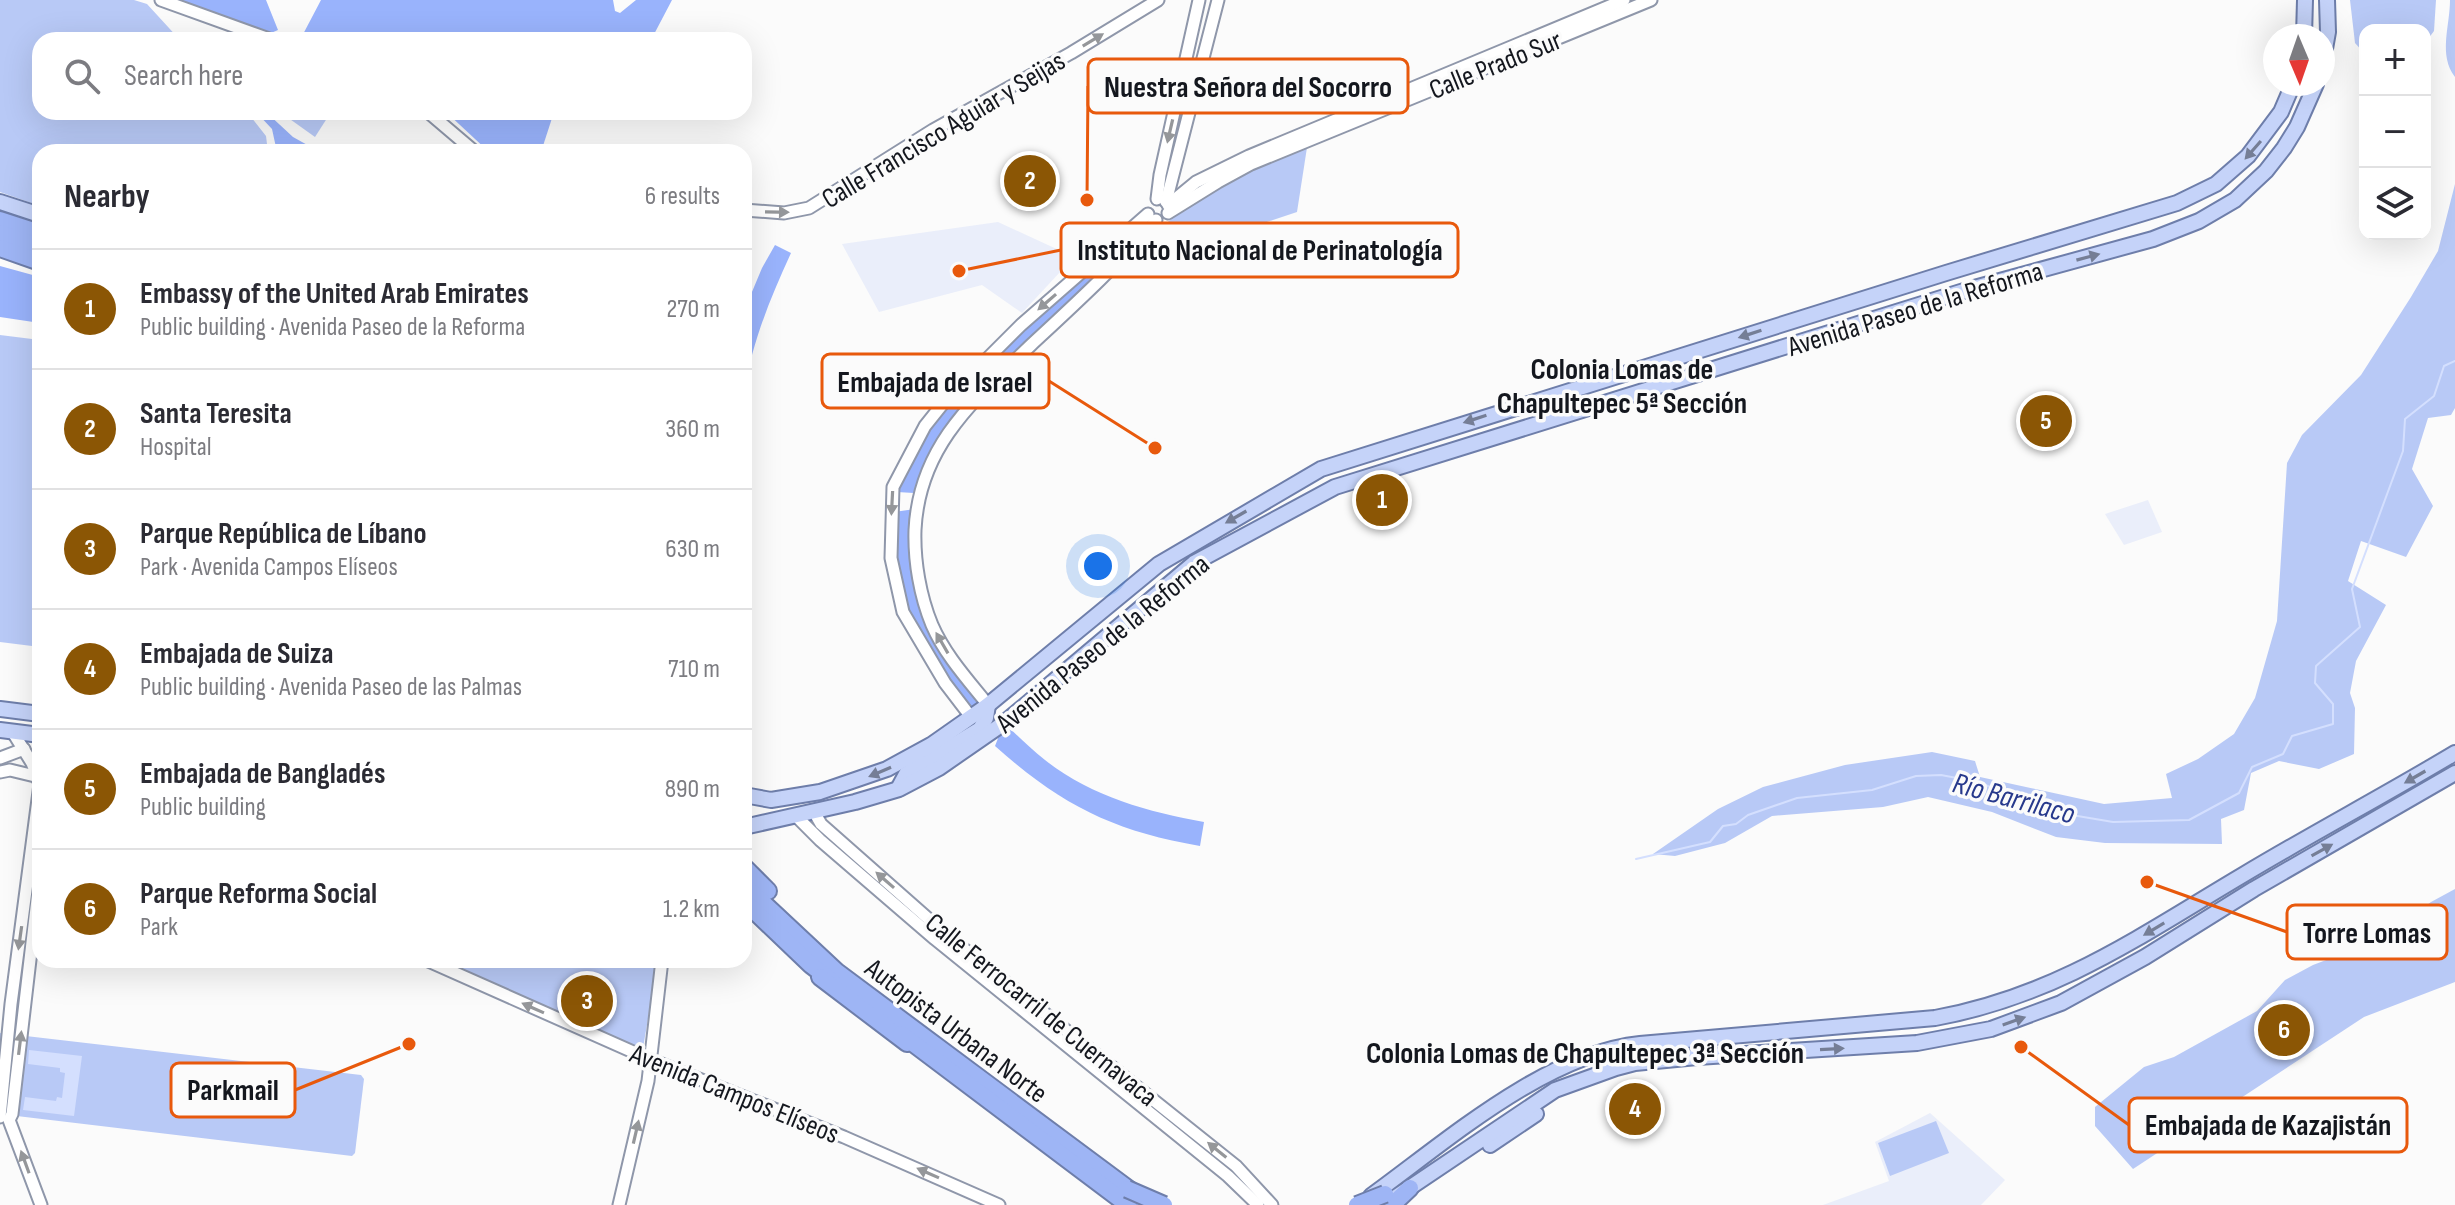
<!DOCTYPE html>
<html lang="en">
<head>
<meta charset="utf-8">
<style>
	:root { --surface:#fff; --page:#f2f2f3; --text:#2b2b33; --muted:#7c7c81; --line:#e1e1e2; --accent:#8b5605 }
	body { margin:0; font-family:"Sofia Sans Condensed",sans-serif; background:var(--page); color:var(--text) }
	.controls { position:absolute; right:24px; top:24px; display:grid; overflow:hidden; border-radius:16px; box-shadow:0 8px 32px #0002 }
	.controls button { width:72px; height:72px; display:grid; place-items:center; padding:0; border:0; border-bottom:2px solid var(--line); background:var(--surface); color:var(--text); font:40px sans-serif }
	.compass { position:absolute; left:2263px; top:24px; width:72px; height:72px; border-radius:50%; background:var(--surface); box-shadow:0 8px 32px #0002; rotate:178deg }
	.you { position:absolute; left:1098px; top:566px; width:28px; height:28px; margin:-20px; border:6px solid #fff; border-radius:50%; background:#1a73e8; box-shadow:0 0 0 12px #1a73e833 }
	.badge { display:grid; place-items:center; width:52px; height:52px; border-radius:50%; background:var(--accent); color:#fff; font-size:26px; font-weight:700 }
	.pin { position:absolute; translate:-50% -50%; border:4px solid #fff; box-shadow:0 2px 8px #0006 }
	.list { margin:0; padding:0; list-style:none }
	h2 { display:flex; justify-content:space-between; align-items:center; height:104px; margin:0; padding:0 32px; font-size:34px }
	h2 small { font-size:26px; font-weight:400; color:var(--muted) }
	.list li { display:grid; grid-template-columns:52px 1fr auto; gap:24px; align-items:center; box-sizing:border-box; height:120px; padding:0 32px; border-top:2px solid var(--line) }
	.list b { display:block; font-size:30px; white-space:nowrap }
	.list p { margin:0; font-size:26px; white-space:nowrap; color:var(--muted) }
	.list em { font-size:26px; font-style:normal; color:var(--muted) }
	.icon { flex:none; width:44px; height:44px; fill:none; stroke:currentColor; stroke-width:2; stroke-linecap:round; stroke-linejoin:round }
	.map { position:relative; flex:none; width:2455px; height:1205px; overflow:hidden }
	.search { position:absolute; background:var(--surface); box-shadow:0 8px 32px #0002; left:32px; top:32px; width:720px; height:88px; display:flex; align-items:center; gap:20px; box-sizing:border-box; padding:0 28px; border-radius:24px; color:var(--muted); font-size:30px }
	.panel { position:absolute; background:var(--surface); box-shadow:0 8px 32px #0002; left:32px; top:144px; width:720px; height:824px; border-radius:24px }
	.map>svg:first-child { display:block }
	.built { fill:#eaeefa }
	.green { fill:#b8c9f6 }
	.forest { fill:#99b3fc }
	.water { fill:#d4dffe }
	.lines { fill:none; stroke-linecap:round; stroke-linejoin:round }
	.stream { stroke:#d4dffe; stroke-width:2 }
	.minor-casing { stroke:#8f97aa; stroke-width:15 }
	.major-casing { stroke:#6e7eaa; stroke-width:18 }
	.highway-casing { stroke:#6e7eaa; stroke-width:20 }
	.minor { stroke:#fff; stroke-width:11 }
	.major { stroke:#c5d3f9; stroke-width:14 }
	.highway { stroke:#9eb5f5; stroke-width:16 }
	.highway-bridge-casing { stroke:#6e7eaa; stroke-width:20; stroke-linecap:butt }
	.highway-bridge { stroke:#9eb5f5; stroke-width:16 }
	.oneway { fill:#95979a }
	.oneway2 { fill:#757e96 }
	.labels { text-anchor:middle; stroke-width:7; stroke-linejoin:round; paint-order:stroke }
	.street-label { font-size:28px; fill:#14171e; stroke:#fbfbfb }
	.neighbourhood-label { font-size:30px; font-weight:bold; fill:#14171e; stroke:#fbfbfb }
	.water-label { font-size:30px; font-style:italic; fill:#27398c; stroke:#fbfbfb }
	.leader { fill:none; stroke:#e8590c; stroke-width:3 }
	.callout-dot { fill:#e8590c; stroke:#fbfbfb; stroke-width:3 }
	.callout { fill:#fbfbfb; stroke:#e8590c; stroke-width:3 }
	.callout-label { font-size:30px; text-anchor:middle; font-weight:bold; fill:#14171e }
</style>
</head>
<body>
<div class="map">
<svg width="2455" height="1205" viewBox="0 0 2455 1205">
	<rect width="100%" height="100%" fill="#fbfbfb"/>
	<g class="built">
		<polygon points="998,222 1074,257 1022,313 982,285 879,312 842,244"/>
		<polygon points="2148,500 2162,532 2124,545 2105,514"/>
		<polygon points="1930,1113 2005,1180 1981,1205 1823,1205 1889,1181 1875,1142"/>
	</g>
	<g class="green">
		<polygon points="0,0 134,0 147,4 180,40 40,40 40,112 247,112 266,136 268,152 40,152 40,206 0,192"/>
		<polygon points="2350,0 2436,0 2434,31 2425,43 2425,30 2365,30 2365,54 2355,43"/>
		<path d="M2450,0H2455V77C2438,55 2450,26 2450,0Z"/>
		<polygon points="280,112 331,112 315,137"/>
		<polygon points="1308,141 1297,212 1146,262 1136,253 1173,217 1218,182"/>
		<polygon points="2455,184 2455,408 2451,415 2428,418 2412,469 2433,506 2406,557 2361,541 2348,581 2386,605 2356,661 2350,693 2355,708 2354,754 2319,769 2279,761 2251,773 2244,810 2221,819 2222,844 2105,843 2056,837 1992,812 1928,797 1883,807 1772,816 1725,843 1675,856 1653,854 1718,809 1763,787 1845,765 1932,752 1975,761 1980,777 2104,804 2172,798 2166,774 2198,759 2234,734 2255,698 2277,621 2287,463 2302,435 2361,375 2411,297 2438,251"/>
		<polygon points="0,335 40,340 40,647 0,642"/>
		<polygon points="2455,889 2455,982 2364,1017 2133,1169 2095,1126 2095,1107 2144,1067 2174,1057 2257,1011 2285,980 2313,965 2379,940 2431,902"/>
		<polygon points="437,960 658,960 642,1054"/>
		<polygon points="0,1033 361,1075 364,1079 355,1153 352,1156 0,1114"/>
		<polygon points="1936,1121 1949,1153 1890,1176 1878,1143"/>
	</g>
	<g class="forest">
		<polygon points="170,0 266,0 278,30 271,33 263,31"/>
		<polygon points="321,0 613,0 615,11 620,13 636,0 672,0 651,40 300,40"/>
		<polygon points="256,112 266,112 293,137 320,152 277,152 272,129"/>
		<polygon points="446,112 554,112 541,152 489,152"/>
		<polygon points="1120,229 1130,244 954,425 922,490 914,493 897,492 932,417"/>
		<path d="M775,245L791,253C770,299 752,342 744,393V311L762,268Z"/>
		<polygon points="0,266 40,277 40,323 0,317"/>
		<polygon points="915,509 915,556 930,622 988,705 971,717 905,610 895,562 894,512"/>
		<path d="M1004,723C1017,735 1030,748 1045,760C1090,796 1148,812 1204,822L1200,846C1113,831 1061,805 995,746Z"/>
	</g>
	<polygon class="water" points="29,1050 82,1056 74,1116 23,1110 25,1097 56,1101 57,1097 62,1098 65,1073 60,1072 60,1068 28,1064"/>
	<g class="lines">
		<polyline class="stream" points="1636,859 1710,842 1723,826 1736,824 1748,815 1797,798 1872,790 1916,776 1941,775 1978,782 2048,811 2113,822 2189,820 2239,793 2252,767 2283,754 2292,736 2333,724 2333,704 2315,683 2316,666 2360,627 2352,589 2403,451 2405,419 2434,396 2444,366 2455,361"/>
		<g class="minor-casing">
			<g id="minor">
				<polyline points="161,0 272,40"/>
				<polyline points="428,112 475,152"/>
				<polyline points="1157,199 1160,175 1199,0"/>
				<polyline points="1166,202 1218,0"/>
				<polyline points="1168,205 1196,182 1249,156 1624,0"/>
				<polyline points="744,210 784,213 809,208 933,130 1071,53 1158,0"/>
				<polyline points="1168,213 1218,182 1251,164 1651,0"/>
				<path d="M988,705C968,680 945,655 932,625C920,596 914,561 915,530C919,446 974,400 1031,345C1074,305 1118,265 1156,220"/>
				<polyline points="971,717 945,683 903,612 891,558 893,487 925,426 945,401 1021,325 1148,214"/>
				<polyline points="0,758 24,749"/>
				<polyline points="0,772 10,770 39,777"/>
				<polyline points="819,810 817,817 821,824 949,937 1236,1166 1272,1205"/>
				<polyline points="795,815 820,840 935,939 1228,1176 1258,1205"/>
				<polyline points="40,874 12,1114 9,1120 41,1205"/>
				<polyline points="426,960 649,1059 844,1137 999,1205"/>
				<polyline points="0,1117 11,1004 40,784 32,763 12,731"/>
				<polyline points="619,1205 648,1081 662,960"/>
			</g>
		</g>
		<g class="major-casing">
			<g id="major">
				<polyline points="2304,36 2305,0"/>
				<polyline points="2323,60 2328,32 2327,0"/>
				<polyline points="0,202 40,215"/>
				<polyline points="0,709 40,714"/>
				<polyline points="0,730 40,735"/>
				<polyline points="899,787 906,774 980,729 986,718 988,705"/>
				<polyline points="744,795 771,800 820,792 887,769 931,745 988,705 1159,564 1321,469 1946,273 2177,203 2216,184 2248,156 2281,112 2293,84"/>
				<polyline points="744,827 855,802 899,789 939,768 1004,723 1194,563 1335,487 1967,290 2153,239 2199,221 2235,200 2266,171 2284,148 2297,127 2316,84"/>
				<polyline points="1490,1145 1536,1114"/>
				<path d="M1371,1196C1447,1141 1545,1054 1640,1044L1935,1018C2056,996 2140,936 2243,875C2313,833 2385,795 2455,753"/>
				<polyline points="1384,1205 1555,1090 1616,1068 1635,1063 1697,1057 1917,1043 1991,1029 2061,1003 2145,957 2254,889 2455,773"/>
			</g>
		</g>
		<g class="highway-casing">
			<g id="highway">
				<polyline points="0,220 40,233"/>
				<polyline points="0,233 40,247"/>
				<polyline points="0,248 40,262"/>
				<polyline points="744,867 768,891"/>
				<polyline points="744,885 837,972 1139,1197"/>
				<polyline points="744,901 811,965 832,981"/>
				<polyline points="820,977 907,1043"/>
				<polyline points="901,1034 1128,1205"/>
				<polyline points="1392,1205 1410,1188"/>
			</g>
		</g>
		<use href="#minor" class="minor"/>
		<use href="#major" class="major"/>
		<use href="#highway" class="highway"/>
		<g class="highway-bridge-casing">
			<g id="highway-bridge">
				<polyline points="1127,1189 1164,1205"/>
				<polyline points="1357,1205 1385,1194"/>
			</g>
		</g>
		<use href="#highway-bridge" class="highway-bridge"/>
	</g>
	<defs><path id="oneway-solid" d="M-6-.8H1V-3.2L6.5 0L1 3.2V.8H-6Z" transform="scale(2)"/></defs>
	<g class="oneway">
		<use href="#oneway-solid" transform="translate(1093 40) rotate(-31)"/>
		<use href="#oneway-solid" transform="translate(1170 131) rotate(103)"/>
		<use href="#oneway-solid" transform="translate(777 212) rotate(1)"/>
		<use href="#oneway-solid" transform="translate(1047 302) rotate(139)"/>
		<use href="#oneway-solid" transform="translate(892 503) rotate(93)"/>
		<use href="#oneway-solid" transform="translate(942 643) rotate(-120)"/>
		<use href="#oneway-solid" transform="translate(885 880) rotate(-139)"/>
		<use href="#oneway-solid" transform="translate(20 938) rotate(98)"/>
		<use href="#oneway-solid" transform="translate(533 1008) rotate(-156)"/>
		<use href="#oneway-solid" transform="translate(20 1043) rotate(-83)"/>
		<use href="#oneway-solid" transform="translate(636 1132) rotate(-77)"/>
		<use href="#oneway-solid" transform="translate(1217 1150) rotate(-141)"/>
		<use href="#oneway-solid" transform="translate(25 1162) rotate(-110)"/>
		<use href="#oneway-solid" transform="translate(928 1173) rotate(-156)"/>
	</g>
	<g class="oneway2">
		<use href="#oneway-solid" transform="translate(2253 150) rotate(131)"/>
		<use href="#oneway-solid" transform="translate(2088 257) rotate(-15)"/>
		<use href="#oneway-solid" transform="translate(1750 334) rotate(162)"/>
		<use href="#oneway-solid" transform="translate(1475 419) rotate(162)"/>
		<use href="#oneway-solid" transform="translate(1236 517) rotate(150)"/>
		<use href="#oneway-solid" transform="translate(880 772) rotate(157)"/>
		<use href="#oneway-solid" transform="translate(2415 777) rotate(150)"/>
		<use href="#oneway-solid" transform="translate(2322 850) rotate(-29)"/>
		<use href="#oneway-solid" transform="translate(2154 929) rotate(149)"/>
		<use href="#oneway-solid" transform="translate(2014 1021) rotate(-19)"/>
		<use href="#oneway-solid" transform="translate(1832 1049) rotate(-3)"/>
	</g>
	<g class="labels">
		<g class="street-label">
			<text transform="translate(1495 64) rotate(-22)" y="10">Calle Prado Sur</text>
			<text transform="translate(943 129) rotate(-31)" y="10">Calle Francisco Aguiar y Seijas</text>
			<text transform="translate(1915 308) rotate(-17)" y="10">Avenida Paseo de la Reforma</text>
			<text transform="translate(1102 643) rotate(-39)" y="10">Avenida Paseo de la Reforma</text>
			<text transform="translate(1042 1009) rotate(39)" y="10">Calle Ferrocarril de Cuernavaca</text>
			<text transform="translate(957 1030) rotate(37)" y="10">Autopista Urbana Norte</text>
			<text transform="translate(735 1093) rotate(22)" y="10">Avenida Campos Elíseos</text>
		</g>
		<g class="neighbourhood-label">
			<text x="1622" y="379">Colonia Lomas de<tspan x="1622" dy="34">Chapultepec 5ª Sección</tspan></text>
			<text x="1585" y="1063">Colonia Lomas de Chapultepec 3ª Sección</text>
		</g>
		<g class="water-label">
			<text transform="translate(2014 798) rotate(15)" y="10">Río Barrilaco</text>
		</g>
	</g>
	<path class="leader" d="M1087 200L1088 86M959 271L1061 250M1155 448L1049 381M2147 882L2287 932M409 1044L295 1090M2021 1047L2129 1125"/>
	<g class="callout-dot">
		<circle cx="1087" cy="200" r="8"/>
		<circle cx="959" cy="271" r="8"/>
		<circle cx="1155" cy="448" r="8"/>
		<circle cx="2147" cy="882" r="8"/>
		<circle cx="409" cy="1044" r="8"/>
		<circle cx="2021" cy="1047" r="8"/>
	</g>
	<g class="callout">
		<rect x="1088" y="59" width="320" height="54" rx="8"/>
		<rect x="1061" y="223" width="397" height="54" rx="8"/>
		<rect x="822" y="354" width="227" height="54" rx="8"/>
		<rect x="2287" y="905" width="160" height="54" rx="8"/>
		<rect x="171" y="1063" width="124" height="54" rx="8"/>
		<rect x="2129" y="1098" width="278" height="54" rx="8"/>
	</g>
	<g class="callout-label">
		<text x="1248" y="97">Nuestra Señora del Socorro</text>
		<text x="1260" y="260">Instituto Nacional de Perinatología</text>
		<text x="935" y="392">Embajada de Israel</text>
		<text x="2367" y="943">Torre Lomas</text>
		<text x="233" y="1100">Parkmail</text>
		<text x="2268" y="1135">Embajada de Kazajistán</text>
	</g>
</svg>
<div class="controls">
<button>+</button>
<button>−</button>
<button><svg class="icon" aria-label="layers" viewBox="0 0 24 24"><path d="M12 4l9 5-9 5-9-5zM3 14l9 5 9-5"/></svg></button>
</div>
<svg class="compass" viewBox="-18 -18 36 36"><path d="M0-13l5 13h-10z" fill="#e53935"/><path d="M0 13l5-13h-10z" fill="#7c7c81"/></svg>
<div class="you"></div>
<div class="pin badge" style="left:1382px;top:500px">1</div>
<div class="pin badge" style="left:1030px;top:181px">2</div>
<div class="pin badge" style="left:587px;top:1001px">3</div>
<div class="pin badge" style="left:1635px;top:1109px">4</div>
<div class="pin badge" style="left:2046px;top:421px">5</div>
<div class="pin badge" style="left:2284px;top:1030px">6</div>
<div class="search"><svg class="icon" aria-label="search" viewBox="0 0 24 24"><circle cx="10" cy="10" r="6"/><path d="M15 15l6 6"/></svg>Search here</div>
<section class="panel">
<h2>Nearby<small>6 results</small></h2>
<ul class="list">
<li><span class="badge">1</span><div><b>Embassy of the United Arab Emirates</b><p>Public building · Avenida Paseo de la Reforma</p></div><em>270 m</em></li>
<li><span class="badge">2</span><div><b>Santa Teresita</b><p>Hospital</p></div><em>360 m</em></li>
<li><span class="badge">3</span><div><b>Parque República de Líbano</b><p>Park · Avenida Campos Elíseos</p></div><em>630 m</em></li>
<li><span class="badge">4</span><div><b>Embajada de Suiza</b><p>Public building · Avenida Paseo de las Palmas</p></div><em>710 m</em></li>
<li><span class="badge">5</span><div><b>Embajada de Bangladés</b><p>Public building</p></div><em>890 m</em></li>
<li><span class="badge">6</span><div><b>Parque Reforma Social</b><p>Park</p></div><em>1.2 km</em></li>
</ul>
</section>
</div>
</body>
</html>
